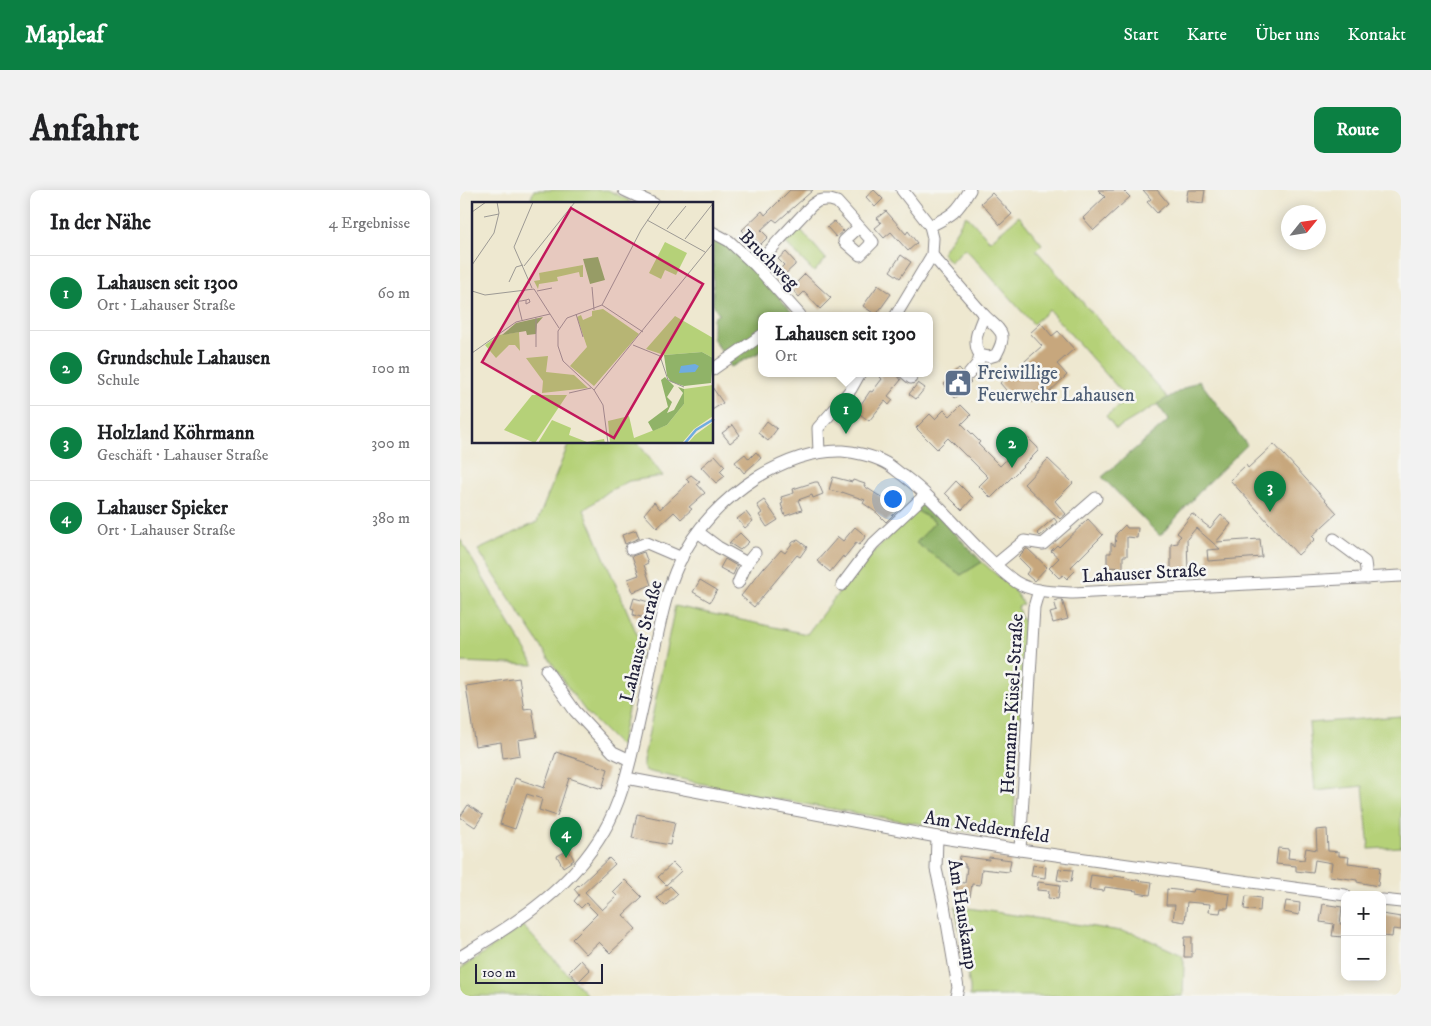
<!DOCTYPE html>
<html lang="de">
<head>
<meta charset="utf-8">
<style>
	:root { --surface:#fff; --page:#f2f2f2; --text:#202124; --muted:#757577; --line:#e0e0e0; --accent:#0b8043 }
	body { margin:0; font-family:"IM FELL DW Pica",serif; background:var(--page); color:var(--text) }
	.controls { position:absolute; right:15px; bottom:15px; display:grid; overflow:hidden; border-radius:10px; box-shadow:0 2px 12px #0003 }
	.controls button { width:45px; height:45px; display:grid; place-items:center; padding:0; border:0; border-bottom:1px solid var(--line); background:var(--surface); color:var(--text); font:25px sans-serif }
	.compass { position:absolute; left:821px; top:15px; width:45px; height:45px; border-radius:50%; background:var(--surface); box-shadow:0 2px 12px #0003; rotate:60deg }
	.scale { position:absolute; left:15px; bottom:12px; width:128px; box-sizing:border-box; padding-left:5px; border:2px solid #22223b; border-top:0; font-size:14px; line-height:18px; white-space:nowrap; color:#22223b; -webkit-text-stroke:4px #f6f6f2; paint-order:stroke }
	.you { position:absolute; left:432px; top:308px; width:18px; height:18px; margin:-12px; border:4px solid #fff; border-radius:50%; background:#1a73e8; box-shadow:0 0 0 8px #1a73e833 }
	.badge { display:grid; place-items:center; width:32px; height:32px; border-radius:50%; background:var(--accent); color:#fff; font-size:16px; font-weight:700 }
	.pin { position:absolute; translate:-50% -41px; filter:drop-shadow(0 1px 2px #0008) }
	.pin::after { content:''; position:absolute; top:26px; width:18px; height:15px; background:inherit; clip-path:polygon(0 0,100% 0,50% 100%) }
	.popup { position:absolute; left:298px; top:122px; width:175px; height:65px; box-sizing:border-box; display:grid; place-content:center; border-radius:10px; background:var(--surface); filter:drop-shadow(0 1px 4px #0005); font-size:16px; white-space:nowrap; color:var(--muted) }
	.popup b { font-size:19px; color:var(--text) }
	.popup::after { content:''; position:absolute; left:50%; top:100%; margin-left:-10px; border:10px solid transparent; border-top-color:var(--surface) }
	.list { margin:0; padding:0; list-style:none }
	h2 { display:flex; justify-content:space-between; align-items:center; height:65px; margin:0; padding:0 20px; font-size:21px }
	h2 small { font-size:16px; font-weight:400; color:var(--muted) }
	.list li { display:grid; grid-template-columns:32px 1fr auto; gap:15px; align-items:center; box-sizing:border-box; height:75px; padding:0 20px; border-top:1px solid var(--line) }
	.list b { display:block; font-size:19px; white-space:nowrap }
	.list p { margin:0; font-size:16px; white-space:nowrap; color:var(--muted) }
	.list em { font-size:16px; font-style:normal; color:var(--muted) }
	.map { position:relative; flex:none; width:941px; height:806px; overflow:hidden; border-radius:10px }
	header { display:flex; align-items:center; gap:30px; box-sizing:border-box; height:70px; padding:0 25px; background:var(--accent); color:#fff }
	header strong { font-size:24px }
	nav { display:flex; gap:28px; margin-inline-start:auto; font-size:18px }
	.intro { display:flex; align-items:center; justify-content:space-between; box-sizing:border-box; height:120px; padding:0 30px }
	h1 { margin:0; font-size:35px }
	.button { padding:12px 22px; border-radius:10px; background:var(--accent); color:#fff; font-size:18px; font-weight:700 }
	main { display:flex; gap:30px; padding:0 30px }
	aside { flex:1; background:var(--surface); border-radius:10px; box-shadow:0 2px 12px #0003 }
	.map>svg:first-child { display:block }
	.green { fill:#b5d178; stroke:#6c7a5a }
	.forest { fill:#90b368; stroke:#596a52 }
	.building { fill:#c7a77d }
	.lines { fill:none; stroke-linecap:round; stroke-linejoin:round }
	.minor-casing { stroke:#888586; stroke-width:13 }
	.minor { stroke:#fff; stroke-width:11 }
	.labels { text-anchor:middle; stroke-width:5; stroke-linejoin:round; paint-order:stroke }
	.street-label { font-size:19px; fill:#22223b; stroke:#f6f6f2 }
	.service-label { font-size:19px; fill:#4e5e75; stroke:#f6f6f2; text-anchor:start }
	.inset-river { fill:none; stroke:#6face1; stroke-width:2.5 }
	.inset-road { fill:none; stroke:#9c9994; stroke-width:1 }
	.view { fill:#c2185b; fill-opacity:0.15; stroke:#c2185b; stroke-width:2.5 }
	.inset-edge { fill:none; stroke:#22223b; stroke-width:2.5 }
</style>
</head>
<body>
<header>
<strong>Mapleaf</strong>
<nav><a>Start</a><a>Karte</a><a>Über uns</a><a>Kontakt</a></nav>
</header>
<div class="intro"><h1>Anfahrt</h1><a class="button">Route</a></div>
<main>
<aside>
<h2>In der Nähe<small>4 Ergebnisse</small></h2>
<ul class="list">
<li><span class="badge">1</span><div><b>Lahausen seit 1300</b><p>Ort · Lahauser Straße</p></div><em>60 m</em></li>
<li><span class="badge">2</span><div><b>Grundschule Lahausen</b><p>Schule</p></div><em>100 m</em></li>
<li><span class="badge">3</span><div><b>Holzland Köhrmann</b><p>Geschäft · Lahauser Straße</p></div><em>300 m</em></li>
<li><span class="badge">4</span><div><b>Lahauser Spieker</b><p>Ort · Lahauser Straße</p></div><em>380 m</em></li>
</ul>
</aside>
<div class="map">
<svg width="941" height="806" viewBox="0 0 941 806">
	<rect width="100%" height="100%" fill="#f6f6f2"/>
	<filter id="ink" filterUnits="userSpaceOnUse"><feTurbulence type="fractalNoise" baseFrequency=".02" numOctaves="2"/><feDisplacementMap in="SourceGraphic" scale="10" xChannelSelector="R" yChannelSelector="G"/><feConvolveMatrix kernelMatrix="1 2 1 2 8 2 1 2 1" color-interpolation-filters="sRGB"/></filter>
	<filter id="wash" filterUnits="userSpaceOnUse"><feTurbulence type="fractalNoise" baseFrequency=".0096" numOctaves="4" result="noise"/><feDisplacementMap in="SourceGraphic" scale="20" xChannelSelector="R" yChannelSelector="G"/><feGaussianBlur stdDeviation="1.12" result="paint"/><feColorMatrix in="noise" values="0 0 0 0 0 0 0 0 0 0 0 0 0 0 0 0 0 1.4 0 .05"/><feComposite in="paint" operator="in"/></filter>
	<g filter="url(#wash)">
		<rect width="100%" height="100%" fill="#eee8d0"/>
		<g class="green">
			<polygon points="74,0 148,0 168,10 171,14 69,14"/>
			<polygon points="506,25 530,51 559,26 582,54 576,60 708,208 656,239 646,226 668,209 589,120 573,134 505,58 490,72 482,63"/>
			<polygon points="335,33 366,69 354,82 321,48"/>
			<polygon points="109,253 178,253 203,286 169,291 149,301 124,320 182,456 160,556 126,522 109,499 18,360 77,332"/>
			<path d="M456,320L475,332L457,352L501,385L522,372L553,399L563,414L558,417L561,428L566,430L553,639L546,647C425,629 305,609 186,581L183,577V571L215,416L347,444L395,381Z"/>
			<polygon points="0,349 9,364 74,475 0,472"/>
			<polygon points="941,526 941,657 909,659 903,596 855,601 849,533"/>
			<polygon points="495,716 674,743 722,765 724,772 723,806 510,806 510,797"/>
			<polygon points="63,736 128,806 0,806 0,779"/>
		</g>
		<g class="forest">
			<path d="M253,47C287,64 310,97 334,125H302V161L271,177L253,148V128L259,124L253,114Z"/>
			<polygon points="739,190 787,255 742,299 700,346 642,287 709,230 697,214"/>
			<polygon points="461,314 474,321 522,372 501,385 456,353 475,332 456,320"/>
		</g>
		<g id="blocks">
			<g class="building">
				<polygon points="330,0 353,0 317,32 313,29 301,40 308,47 300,55 293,47 291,49 282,40 302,21 305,25"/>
				<polygon points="414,0 423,9 415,17 406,7"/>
				<polygon points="638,0 663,0 670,7 634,40 623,28 645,7"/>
				<polygon points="683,0 697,0 708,13 697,23 687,12 691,9"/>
				<polygon points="728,0 745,0 743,13 726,11"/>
				<polygon points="532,3 552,24 540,35 521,13"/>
				<polygon points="426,21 446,44 448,41 457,53 448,61 431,42 424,48 415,38 421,33 417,28"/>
				<polygon points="374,31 383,41 376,47 367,37"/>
				<polygon points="326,62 335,72 335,75 323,86 318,81 324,75 318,69"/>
				<polygon points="441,65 451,72 440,88 430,81"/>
				<polygon points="345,84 371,108 360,119 344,102 339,107 331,98"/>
				<polygon points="418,95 431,104 416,125 403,116"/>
				<polygon points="581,133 592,146 598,141 614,159 597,174 607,185 583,208 583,209 568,213 551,206 540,193 582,156 570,143"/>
				<polygon points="499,178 502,181 502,186 504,189 511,192 501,200 502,203 495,208 484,194 495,185 493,183"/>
				<polygon points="423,183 438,183 438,186 441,190 428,206 433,210 429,215 425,211 409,231 396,221 406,207 410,201 412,202 422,189 420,187"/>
				<polygon points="458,193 465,198 456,209 449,204"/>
				<polygon points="252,197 263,213 252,220"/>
				<polygon points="501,215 511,225 502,234 520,252 518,254 540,276 558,258 555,255 565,245 578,258 578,261 531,308 519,296 528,287 507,266 506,266 488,248 477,259 456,238 470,224 475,229 484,220 490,226"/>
				<polygon points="307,231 317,239 308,251 298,243"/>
				<polygon points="273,235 280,245 270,253 262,243"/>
				<polygon points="814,254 877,323 852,346 855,349 838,365 770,290 786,275 788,278"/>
				<polygon points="296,262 301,268 284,283 275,272 285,264 289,269"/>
				<polygon points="255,265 265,276 260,281 265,286 256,293 241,277"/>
				<polygon points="588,269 613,293 595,311 606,324 600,329 564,294"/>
				<polygon points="231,285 240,292 237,294 245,303 229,317 232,319 221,329 214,322 197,338 184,324 194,312 200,319 229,292 226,289"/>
				<polygon points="373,287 392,292 393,290 405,294 404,296 427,311 437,321 426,332 417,323 403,313 405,310 382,302 382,303 369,300"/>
				<polygon points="496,291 513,308 502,320 485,303"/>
				<polygon points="355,292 358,292 363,304 353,308 352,305 338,310 342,320 325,326 321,314 323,313 321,307 334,303 333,299"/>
				<polygon points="304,310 318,330 307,337 299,325 302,323 297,315"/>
				<polygon points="286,322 293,331 285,338 277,329"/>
				<polygon points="732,324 750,338 761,325 771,334 756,352 800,349 802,367 748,371 747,360 760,359 736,338 727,349 728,381 711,382 711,354 718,353 718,349 721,346 717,343"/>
				<polygon points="594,328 597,332 580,346 577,343"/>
				<polygon points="628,329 643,345 611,377 615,381 607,389 603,385 599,388 589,378 599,368 591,361 597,355 599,357"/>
				<polygon points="665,335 667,338 678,338 677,348 667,347 667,366 663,366 663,378 647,377 647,363 651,363 651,353 655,356 656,344"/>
				<polygon points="395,337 406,346 399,355 396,353 384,368 383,366 370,382 357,371 378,347 383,351"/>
				<polygon points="176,340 179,348 165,354 162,345"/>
				<polygon points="280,343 289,352 280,360 269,353"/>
				<polygon points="338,350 347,357 340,367 337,365 294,417 281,406 304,377 305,378 321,360 325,363 333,352"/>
				<polygon points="566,359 568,359 587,377 574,391 566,384 570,379 558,367"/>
				<polygon points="184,362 188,373 184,375 191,395 173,402 168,389 179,385 172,366"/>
				<polygon points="265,369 277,376 273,385 260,378"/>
				<polygon points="240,390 257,400 250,412 233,402"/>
				<polygon points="174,408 189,412 186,428 173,425 174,419 171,418"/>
				<polygon points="598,410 602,410 608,429 593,433 590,423 597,421 594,411"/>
				<polygon points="59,488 64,519 72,518 77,547 58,550 60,565 43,568 41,552 15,556 6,496"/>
				<polygon points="96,562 148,579 142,599 109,588 97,626 79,620 82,609 67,604 55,639 40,634 55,588 84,598"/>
				<polygon points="8,615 23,625 15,637 0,627"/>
				<polygon points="177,624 215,632 210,655 172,648"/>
				<polygon points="867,639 868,661 879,662 879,666 889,667 888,673 920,677 918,696 897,692 897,690 870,686 872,673 855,670 853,683 836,681 836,676 816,674 818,658 829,659 828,668 844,670 846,658 857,660 856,640"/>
				<polygon points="109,660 114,670 103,677 97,666"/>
				<polygon points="500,666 529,670 529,667 551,670 549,682 522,679 520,695 512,694 510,707 496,704 498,692 505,693 507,677 505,677 505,674 499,673"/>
				<polygon points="149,668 155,674 125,702 142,720 157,706 153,702 165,690 182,707 163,725 176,739 150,763 139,752 126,764 112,749 137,724 126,713 121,718 114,711 119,705 114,699 118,695 119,696"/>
				<polygon points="213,673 221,681 206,695 198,687"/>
				<polygon points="573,675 586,677 585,688 571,686"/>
				<polygon points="599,679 613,680 611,692 597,690"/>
				<polygon points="631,685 653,688 654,686 668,688 668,689 692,692 690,705 677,703 677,701 645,697 644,701 629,699"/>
				<polygon points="578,692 600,695 598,709 588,708 589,701 577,700"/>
				<polygon points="210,696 218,704 205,716 197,708"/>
				<polygon points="707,699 733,702 734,699 770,704 768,718 761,718 760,723 749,722 750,714 727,712 725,732 713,730 715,715 706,715"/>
				<polygon points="786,706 801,708 800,721 784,719"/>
				<polygon points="826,711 840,713 839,725 824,722"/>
				<polygon points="863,714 882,717 880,734 885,734 883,747 872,746 874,734 860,732"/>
				<polygon points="922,724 941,727 941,740 933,739 932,747 922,746"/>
				<polygon points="725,747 732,747 732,767 724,767"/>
				<polygon points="121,770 130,780 118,792 109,782"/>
			</g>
		</g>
	</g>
	<g filter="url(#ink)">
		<use href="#blocks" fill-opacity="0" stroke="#888586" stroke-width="1"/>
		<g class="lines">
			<g class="minor-casing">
				<g id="minor">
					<polyline points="164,0 194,14"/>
					<path d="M470,36C493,25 497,22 510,0"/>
					<polyline points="252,42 269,51 296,76 340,125"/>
					<polyline points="472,65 524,125"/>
					<polyline points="296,76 321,48 352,15 358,11 364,10 370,10 377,12 413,52 400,65 384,51 399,37"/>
					<polyline points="436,125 472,65 473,48 470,36 442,0"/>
					<path d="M524,125C540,141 549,142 536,165L529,167L520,165C511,152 519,138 524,125Z"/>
					<polyline points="252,180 302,145"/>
					<polyline points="445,183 451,188"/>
					<polyline points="509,184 518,173 520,165"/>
					<polyline points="359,262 358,238 381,212 391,199 400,183"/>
					<polyline points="238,342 258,357 287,373 278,393"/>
					<polyline points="874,349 905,372 907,388"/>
					<polyline points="171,359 187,353 222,368"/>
					<polyline points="287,373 295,363"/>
					<polyline points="535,375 564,351 583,354 636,308"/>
					<polyline points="382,395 413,354 465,305"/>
					<polyline points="86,480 115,521 153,562 170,570"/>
					<polyline points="166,588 477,647 560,660 885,705"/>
					<polyline points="477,647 476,679 484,715 498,798 496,806"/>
					<polyline points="560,660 574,417 579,400"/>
					<polyline points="922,710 941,712"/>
					<path d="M0,767C58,731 108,702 144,641C160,614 168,581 175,550C182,519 189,488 195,456C201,428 207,399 219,373C234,339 265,308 296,288C322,272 351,260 382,261C395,262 413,266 424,272C431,275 437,282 444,286C472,307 495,335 520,360C531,371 543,383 556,392C572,402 594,402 613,403L941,386"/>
				</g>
			</g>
			<use href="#minor" class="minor"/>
		</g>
	</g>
	<defs>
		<g id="civic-square" transform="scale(1.4375)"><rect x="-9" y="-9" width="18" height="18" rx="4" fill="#5c6f8a" stroke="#f6f6f2"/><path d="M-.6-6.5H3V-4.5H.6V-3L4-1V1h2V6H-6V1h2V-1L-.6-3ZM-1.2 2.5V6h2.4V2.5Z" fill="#fff"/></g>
	</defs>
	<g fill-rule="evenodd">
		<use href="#civic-square" x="498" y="193"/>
	</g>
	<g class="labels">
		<g class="street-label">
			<text transform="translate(310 69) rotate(45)" y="7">Bruchweg</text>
			<text transform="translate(684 382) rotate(-3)" y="7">Lahauser Straße</text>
			<text transform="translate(180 451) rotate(-76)" y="7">Lahauser Straße</text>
			<text transform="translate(551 514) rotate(-87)" y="7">Hermann-Küsel-Straße</text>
			<text transform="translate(527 636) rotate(9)" y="7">Am Neddernfeld</text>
			<text transform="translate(504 724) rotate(81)" y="7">Am Hauskamp</text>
		</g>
		<g class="service-label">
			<text x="517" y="189">Freiwillige<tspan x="517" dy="22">Feuerwehr Lahausen</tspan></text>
		</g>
	</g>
	<g transform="translate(12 12)">
		<rect width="241" height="241" fill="#eee8d0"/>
		<path d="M193,40L215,51L204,73L193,68L189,77L177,71ZM111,63V75H108L107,70L85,75L86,79L67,82L66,87L62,79L68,78L67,71ZM131,107L167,132L122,184L98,164L115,145L105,115L109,113L111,118L120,114V109ZM203,114L241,136V156L230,150L192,153L174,147ZM47,130L48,149L43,143H37L24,156L13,143L27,133ZM76,154L74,170L102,173L116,186L70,191L71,179L54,156ZM241,183V214L222,227L210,241H138L136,219L157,214L162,236L195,223L212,202V187ZM60,193H95L63,241L32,228ZM80,218L99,226L97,233L115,240L132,237L133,241H66ZM241,220V241H216L223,233Z" fill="#b5d178"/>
		<path d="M126,55L133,78L118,82L111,57ZM71,115L65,122L64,132L55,133L54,129L30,133L44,121ZM230,150L241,156L239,181L212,184L199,180L195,174L192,153ZM193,175L202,184L195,195L200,200L195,211L202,208L211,191L206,185L212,187V202L195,223L181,229L176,220L196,205L189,178Z" fill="#90b368"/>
		<path d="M223,162L227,164L223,170L207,171L209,164Z" fill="#6face1"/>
		<path class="inset-river" d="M213,241L224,228L242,217"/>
		<path class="inset-road" d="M0,10L14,0M12,15L27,12M175,18L233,50M195,27L214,4M213,37L242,0M0,63L22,31L27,11L25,0M52,64L103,0M37,80L44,65L51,63M120,85L122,108M60,86L42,45L61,0M0,89L13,93L62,87L87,126M65,89L80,86M130,103L171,130M104,112L111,135M64,116V145M50,118L46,102L47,99H49L54,98L57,97L58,100L54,102V98M161,143L188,154L196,178L212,185M0,151L44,120L78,112M122,188L242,40M97,191L119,186M136,241L131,203L122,188L91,159L86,144V129L95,116L130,103L169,28L188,0"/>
		<path class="view" d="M99,6L231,82L142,236L10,160Z"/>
		<rect width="241" height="241" class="inset-edge"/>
	</g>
</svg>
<div class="controls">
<button>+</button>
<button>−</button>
</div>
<svg class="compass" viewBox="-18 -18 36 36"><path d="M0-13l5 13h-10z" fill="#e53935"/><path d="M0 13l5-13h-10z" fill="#757577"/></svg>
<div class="scale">100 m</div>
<div class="you"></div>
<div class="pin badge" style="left:386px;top:244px">1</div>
<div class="popup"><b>Lahausen seit 1300</b>Ort</div>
<div class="pin badge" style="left:552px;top:278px">2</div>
<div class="pin badge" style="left:810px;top:322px">3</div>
<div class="pin badge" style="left:106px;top:668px">4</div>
</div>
</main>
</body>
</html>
